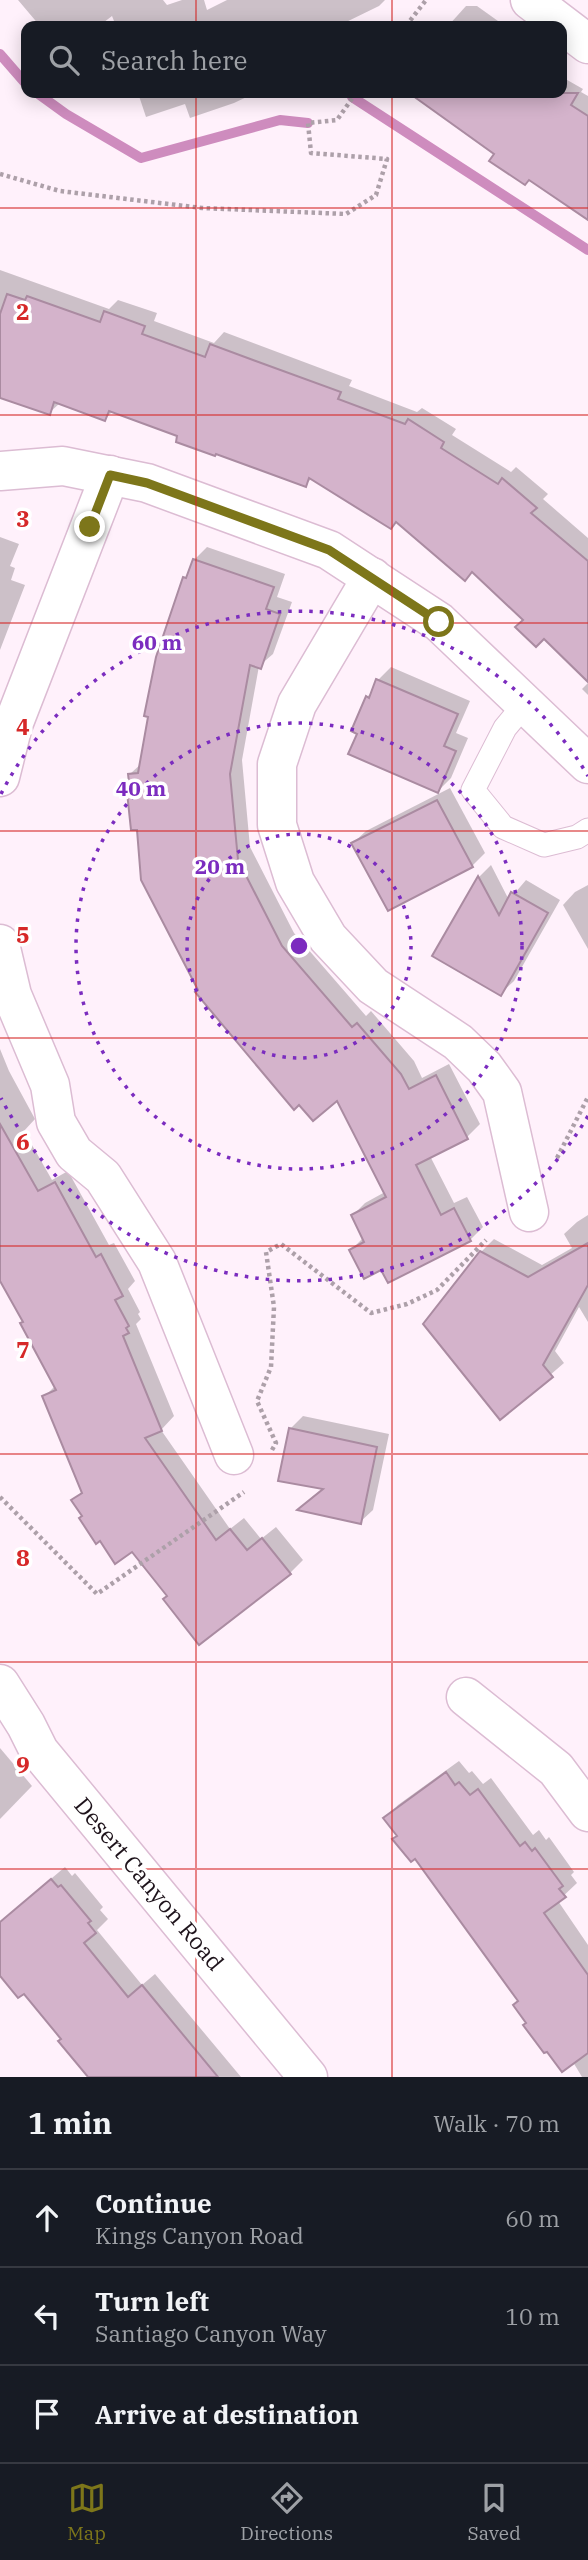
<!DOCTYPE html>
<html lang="en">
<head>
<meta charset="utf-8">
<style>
	:root { --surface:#171b24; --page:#20242c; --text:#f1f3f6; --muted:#9ea1a6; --line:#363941; --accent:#7d761a }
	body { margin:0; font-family:"IBM Plex Serif",serif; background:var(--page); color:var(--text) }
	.stop { position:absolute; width:21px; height:21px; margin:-16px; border:5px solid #7d761a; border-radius:50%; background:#fff }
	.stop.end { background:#7d761a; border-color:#fff; box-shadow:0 2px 7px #0008 }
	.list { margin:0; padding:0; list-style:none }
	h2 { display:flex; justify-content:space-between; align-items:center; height:91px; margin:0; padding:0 28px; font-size:30px }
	h2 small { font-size:23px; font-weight:400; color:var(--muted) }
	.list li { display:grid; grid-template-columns:46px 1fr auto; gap:21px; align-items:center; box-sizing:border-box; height:98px; padding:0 28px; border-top:2px solid var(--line) }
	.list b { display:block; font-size:26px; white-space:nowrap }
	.list p { margin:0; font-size:23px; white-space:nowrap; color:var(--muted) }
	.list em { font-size:23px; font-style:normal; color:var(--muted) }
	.icon { flex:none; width:38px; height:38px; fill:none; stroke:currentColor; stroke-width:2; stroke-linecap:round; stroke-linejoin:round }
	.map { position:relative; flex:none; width:588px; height:2077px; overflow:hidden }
	.search { position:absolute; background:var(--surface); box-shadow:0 4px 18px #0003; left:21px; right:21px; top:21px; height:77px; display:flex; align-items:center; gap:18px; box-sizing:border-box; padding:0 24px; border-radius:14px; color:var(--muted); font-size:26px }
	.sheet { height:385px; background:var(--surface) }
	nav { display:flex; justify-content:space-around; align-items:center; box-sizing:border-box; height:98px; border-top:2px solid var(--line); background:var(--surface); font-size:19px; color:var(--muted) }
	nav a { display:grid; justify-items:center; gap:4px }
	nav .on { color:var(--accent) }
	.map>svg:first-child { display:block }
	.shadow { fill:#0003 }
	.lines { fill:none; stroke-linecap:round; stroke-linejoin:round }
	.stream { stroke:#ce8cbe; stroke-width:10 }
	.building { fill:#d4b3cb; stroke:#aa8ba1; stroke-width:2 }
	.lane-casing { stroke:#dcbcd3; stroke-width:25 }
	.street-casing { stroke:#dcbcd3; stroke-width:41 }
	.path { stroke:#ada0a9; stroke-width:4.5; stroke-dasharray:3.5 3.5; stroke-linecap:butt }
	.lane { stroke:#fff; stroke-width:23 }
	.street { stroke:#fff; stroke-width:38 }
	.route { stroke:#7d761a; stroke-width:9 }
	.grid { fill:none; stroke:#d62828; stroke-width:2; stroke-opacity:0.55 }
	.ring { fill:none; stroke:#7b2cbf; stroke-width:3.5; stroke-dasharray:3.5 7 }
	.labels { text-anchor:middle; stroke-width:7; stroke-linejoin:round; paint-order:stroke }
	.street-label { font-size:23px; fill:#1e131b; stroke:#fff }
	.grid-label { font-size:23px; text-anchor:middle; font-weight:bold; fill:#d62828; stroke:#fff; stroke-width:7; stroke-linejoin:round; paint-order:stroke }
	.centre { fill:#7b2cbf; stroke:#fff; stroke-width:3.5 }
	.ring-label { font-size:21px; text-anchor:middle; font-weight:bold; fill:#7b2cbf; stroke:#fff; stroke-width:7; stroke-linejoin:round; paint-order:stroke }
</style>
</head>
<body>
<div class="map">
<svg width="588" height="2077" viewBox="0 0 588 2077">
	<rect width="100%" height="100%" fill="#fff1fb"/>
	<g class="shadow">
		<polygon points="18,0 163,0 167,5 182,0 204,0 207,10 227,0 385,0 379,6 338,26 116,26 112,16 99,26 40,26"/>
		<polygon points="466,6 477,6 505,26 448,26"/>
		<polygon points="562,77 583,89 581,92 588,96 588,217 412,93 562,93"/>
		<polygon points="138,93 255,93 234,103 190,118 185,104 146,117"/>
		<polygon points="0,270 109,309 118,300 157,313 154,321 214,343 224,332 352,380 349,386 417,412 422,408 456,429 452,435 511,472 516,467 548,494 543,499 588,538 588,680 473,571 397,521 312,478 305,485 113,411 105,419 60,403 49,413 0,396"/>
		<polygon points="0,537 19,544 10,566 15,568 11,580 25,585 0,650"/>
		<polygon points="207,547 285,574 277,597 292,602 273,654 259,666 242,760 250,847 294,933 366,1016 371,1011 414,1061 422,1078 449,1064 480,1124 467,1137 430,1156 454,1203 467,1197 483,1227 470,1240 382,1268 351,1250 364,1237 353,1215 365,1203 385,1192 337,1098 299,1103 200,990 139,828 128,792 132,789 130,774 142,763 185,578 190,573 194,560"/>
		<polygon points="391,667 470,701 456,733 468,738 451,778 438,791 359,733 367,697 373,691 378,680"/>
		<polygon points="588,683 588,695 582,689"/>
		<polygon points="450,788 485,853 472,866 353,843 366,831"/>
		<polygon points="491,865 509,900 526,880 560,900 514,981 501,993 435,955 479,877"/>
		<polygon points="588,885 588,949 563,905 575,892"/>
		<polygon points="0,1049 9,1071 35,1119 24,1131 52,1180 68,1171 109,1245 114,1243 135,1281 128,1289 140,1312 138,1314 141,1319 136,1324 174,1416 161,1430 230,1529 244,1518 261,1539 276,1527 303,1560 290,1573 200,1642 169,1595 132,1550 84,1515 74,1501 83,1491 44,1397 56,1385 25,1321 0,1277"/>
		<polygon points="588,1215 588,1322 579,1307 555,1351 564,1363 500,1418 481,1252 494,1239 542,1265 572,1248 564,1234 577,1222"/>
		<polygon points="303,1416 389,1434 373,1510 360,1522 300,1509 324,1488 290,1429"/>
		<polygon points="0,1748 32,1786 0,1819"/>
		<polygon points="459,1761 469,1773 472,1771 483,1784 491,1778 533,1835 539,1830 546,1840 549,1837 574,1872 571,1875 577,1883 558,1901 588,1945 588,2077 582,2077 573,2062 520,2000 386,1818 398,1805"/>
		<polygon points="65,1867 72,1876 75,1873 103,1907 100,1910 108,1919 97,1930 142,1985 155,1974 241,2077 91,2077 25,1991 0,1973 0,1922"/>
	</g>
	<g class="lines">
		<g class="stream">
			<polyline points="0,54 26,84"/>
			<polyline points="37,93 66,114 141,158 280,120 308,123"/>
			<polyline points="352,97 588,250"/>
		</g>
	</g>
	<g class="building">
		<polygon points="409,93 578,93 571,105 588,116 588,220 529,180 525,185 489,161 494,154"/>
		<polygon points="7,294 25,300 27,296 100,322 104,311 145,326 142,334 205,357 210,344 253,360 341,392 338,399 405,424 408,419 444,442 441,448 498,484 502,478 537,508 531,513 588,561 588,682 544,639 536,647 515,627 523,620 472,572 465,581 396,522 391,529 309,478 306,487 216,454 215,456 176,442 177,436 109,411 105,421 54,402 50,415 0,398 0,314"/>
		<polygon points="193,559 274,587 266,609 280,614 261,669 250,665 230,774 238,860 282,946 352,1027 357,1023 401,1074 409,1089 436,1075 468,1139 416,1165 441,1215 454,1208 471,1241 388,1283 381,1270 364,1279 349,1250 364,1242 351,1215 386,1197 337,1101 313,1121 299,1105 294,1110 195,992 198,990 141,880 137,830 131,830 127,792 130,791 128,774 138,773 148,717 144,716 156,657 183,577 186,578"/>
		<polygon points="376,679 458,714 444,746 456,751 438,793 348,754 357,734 351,731 366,696 369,698"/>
		<polygon points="437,800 473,867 388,911 351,843"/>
		<polygon points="478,876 499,915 511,892 548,913 501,996 432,956"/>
		<polygon points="0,1124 38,1191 55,1182 96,1257 101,1254 123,1296 115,1300 129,1326 126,1328 129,1333 123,1336 162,1431 145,1438 216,1540 230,1529 247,1550 262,1538 291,1574 199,1645 163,1599 167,1596 132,1552 115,1564 100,1541 96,1544 79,1518 82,1516 71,1500 82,1493 42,1396 56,1390 20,1323 23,1322 0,1281"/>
		<polygon points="588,1243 588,1285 543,1365 553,1377 500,1420 423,1324 480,1251 528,1277"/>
		<polygon points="289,1428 377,1447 361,1524 297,1510 323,1489 278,1481"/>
		<polygon points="446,1772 455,1785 459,1782 470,1795 478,1789 520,1846 525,1842 532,1851 535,1848 563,1886 559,1889 566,1897 544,1913 588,1975 588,2053 562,2072 547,2052 544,2053 523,2025 526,2023 513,2005 518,2001 415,1859 411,1862 392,1839 397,1836 383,1818"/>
		<polygon points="51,1879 58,1887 61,1885 91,1921 88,1923 96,1933 84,1943 128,1997 142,1985 218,2077 88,2077 58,2041 61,2039 24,1994 18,1998 0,1976 0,1922"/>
	</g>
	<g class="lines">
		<g class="lane-casing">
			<polyline id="lane" points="525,704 505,728 473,790 503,827 544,845 577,837 588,830"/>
		</g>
		<g class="street-casing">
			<g id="street">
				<polyline points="530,0 588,44"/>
				<polyline points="0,471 63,466 147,483 329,550 439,622 588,764"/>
				<polyline points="372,577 297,704 277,764 277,825 295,882 328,938 373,986 458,1042 484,1067 502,1092 529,1212"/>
				<polyline points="0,777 13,725 110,475"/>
				<polyline points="0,944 12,995 50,1085 56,1122 74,1153 103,1177 157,1262 234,1455"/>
				<polyline points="0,1684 26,1725 39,1751 308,2077"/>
				<polyline points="466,1697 556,1769 588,1812"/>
			</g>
		</g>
		<g class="path">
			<polyline points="406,26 426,0"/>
			<polyline points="0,174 60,191 202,208 346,214 376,195 387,159 311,153 308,123 337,120 356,93"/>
			<polyline points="557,1158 588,1097"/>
			<polyline points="272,1450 276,1443 257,1401 271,1367 274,1307 266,1252 281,1244 371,1313 407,1304 437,1290 486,1240"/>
			<polyline points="0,1497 97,1594 244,1492"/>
		</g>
		<use href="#lane" class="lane"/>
		<use href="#street" class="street"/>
	</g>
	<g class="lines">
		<polyline class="route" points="90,527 110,475 147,483 329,550 439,622"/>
	</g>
	<path class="grid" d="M196,0V26M392,0V26M196,93V2077M392,93V2077M0,208H588M0,415H588M0,623H588M0,831H588M0,1038H588M0,1246H588M0,1454H588M0,1662H588M0,1869H588"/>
	<g class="ring">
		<circle cx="299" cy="946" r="112"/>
		<circle cx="299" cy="946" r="223"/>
		<path d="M588 1116A335 335 0 0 1 1 1098M1 794A335 335 0 0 1 588 776"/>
	</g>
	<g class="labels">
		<g class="street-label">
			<text transform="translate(149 1884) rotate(50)" y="8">Desert Canyon Road</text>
		</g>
	</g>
	<g class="grid-label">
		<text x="23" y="320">2</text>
		<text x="23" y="527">3</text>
		<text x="23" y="735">4</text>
		<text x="23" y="943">5</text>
		<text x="23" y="1150">6</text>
		<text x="23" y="1358">7</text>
		<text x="23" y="1566">8</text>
		<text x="23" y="1773">9</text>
	</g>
	<circle cx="299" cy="946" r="10" class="centre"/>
	<g class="ring-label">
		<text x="157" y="650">60 m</text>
		<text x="141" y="796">40 m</text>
		<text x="220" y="874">20 m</text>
	</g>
</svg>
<div class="stop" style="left:439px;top:622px"></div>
<div class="stop end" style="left:90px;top:527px"></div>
<div class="search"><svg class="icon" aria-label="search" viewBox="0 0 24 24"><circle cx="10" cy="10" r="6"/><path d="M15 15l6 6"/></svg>Search here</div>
</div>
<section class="sheet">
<h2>1 min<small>Walk · 70 m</small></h2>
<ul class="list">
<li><svg class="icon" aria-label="ahead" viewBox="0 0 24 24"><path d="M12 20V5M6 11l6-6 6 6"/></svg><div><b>Continue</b><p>Kings Canyon Road</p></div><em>60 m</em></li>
<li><svg class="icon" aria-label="left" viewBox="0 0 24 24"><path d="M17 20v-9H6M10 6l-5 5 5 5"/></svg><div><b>Turn left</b><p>Santiago Canyon Way</p></div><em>10 m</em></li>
<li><svg class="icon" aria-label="arrive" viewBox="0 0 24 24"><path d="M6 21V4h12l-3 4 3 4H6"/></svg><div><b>Arrive at destination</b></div></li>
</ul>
</section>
<nav>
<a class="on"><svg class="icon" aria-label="map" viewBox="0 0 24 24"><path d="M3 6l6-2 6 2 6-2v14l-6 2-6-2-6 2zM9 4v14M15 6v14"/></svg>Map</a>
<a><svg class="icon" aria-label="directions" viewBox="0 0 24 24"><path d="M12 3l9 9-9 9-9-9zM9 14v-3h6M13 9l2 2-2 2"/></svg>Directions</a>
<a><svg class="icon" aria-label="saved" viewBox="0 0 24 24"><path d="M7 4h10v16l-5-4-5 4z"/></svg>Saved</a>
</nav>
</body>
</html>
